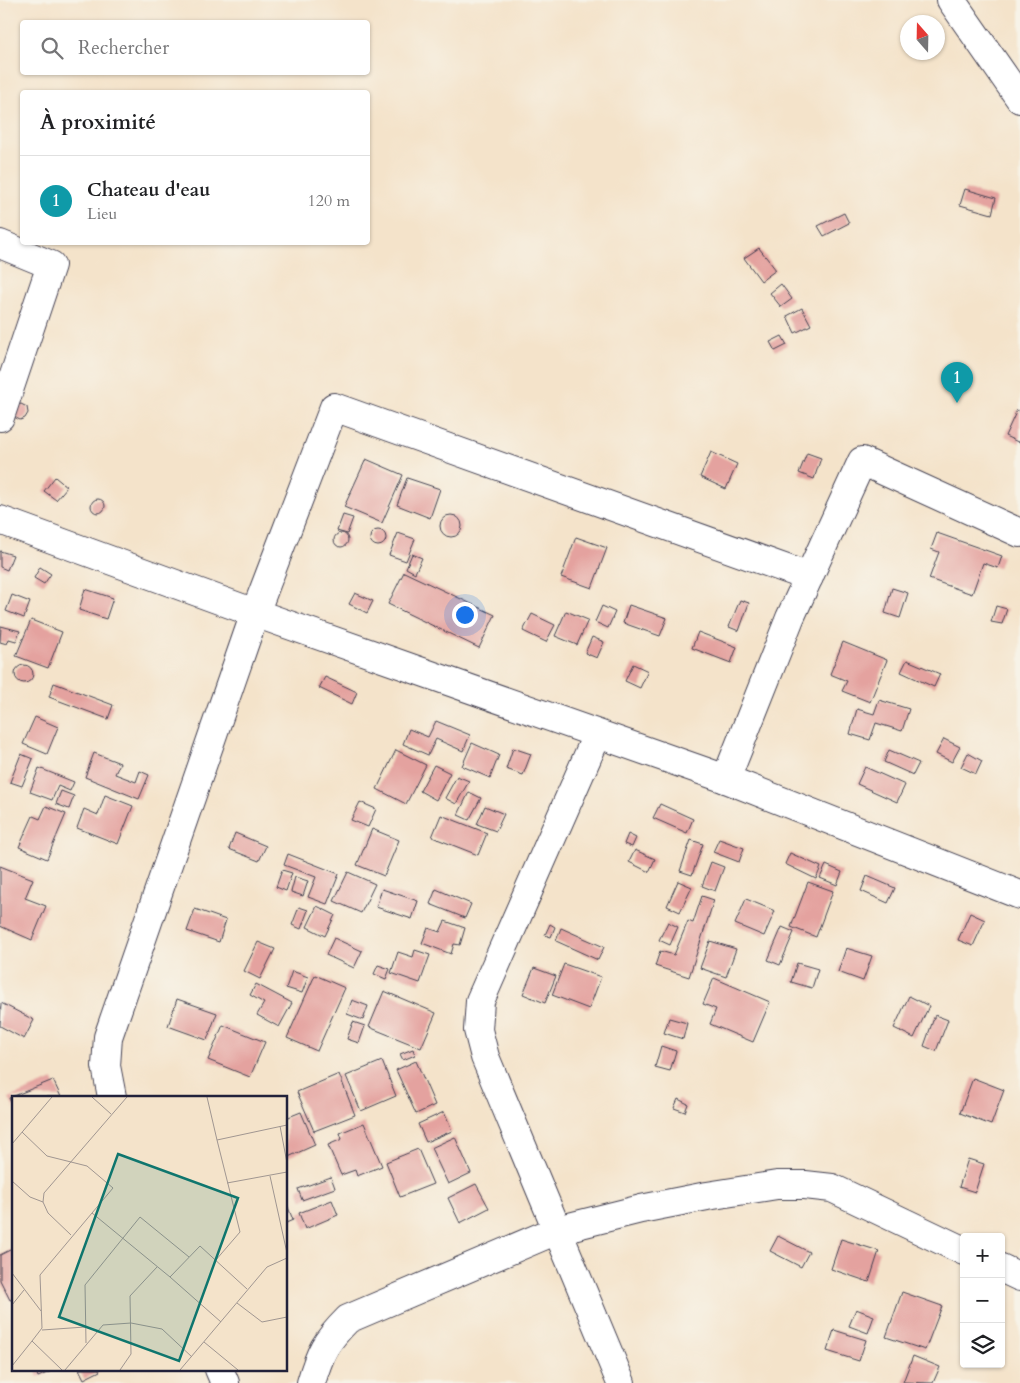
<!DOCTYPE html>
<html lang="fr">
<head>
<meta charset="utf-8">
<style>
	:root { --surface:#fff; --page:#f2f2f2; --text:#202124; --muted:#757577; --line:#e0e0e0; --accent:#c8321e }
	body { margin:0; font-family:Cardo,serif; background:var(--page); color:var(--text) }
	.controls { position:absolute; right:15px; bottom:15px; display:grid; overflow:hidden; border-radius:5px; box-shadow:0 1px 4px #0004 }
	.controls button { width:45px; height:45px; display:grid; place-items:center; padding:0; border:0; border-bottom:1px solid var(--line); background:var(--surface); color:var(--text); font:25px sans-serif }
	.compass { position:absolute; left:900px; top:15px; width:45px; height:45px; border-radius:50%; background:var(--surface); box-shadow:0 1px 4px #0004; rotate:340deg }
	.you { position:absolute; left:464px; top:614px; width:18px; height:18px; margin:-12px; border:4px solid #fff; border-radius:50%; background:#1a73e8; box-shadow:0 0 0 8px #1a73e833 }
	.badge { display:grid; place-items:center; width:32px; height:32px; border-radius:50%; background:var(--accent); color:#fff; font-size:16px; font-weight:700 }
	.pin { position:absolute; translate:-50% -41px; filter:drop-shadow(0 1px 2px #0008) }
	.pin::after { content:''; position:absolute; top:26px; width:18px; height:15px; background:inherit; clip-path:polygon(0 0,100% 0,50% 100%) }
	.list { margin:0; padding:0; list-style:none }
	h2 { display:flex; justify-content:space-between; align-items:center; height:65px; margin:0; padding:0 20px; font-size:21px }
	h2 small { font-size:16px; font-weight:400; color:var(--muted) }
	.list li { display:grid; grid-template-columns:32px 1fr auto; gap:15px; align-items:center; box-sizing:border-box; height:90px; padding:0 20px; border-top:1px solid var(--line) }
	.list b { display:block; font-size:19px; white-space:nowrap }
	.list p { margin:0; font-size:16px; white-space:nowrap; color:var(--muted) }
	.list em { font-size:16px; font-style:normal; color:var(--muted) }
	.icon { flex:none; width:28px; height:28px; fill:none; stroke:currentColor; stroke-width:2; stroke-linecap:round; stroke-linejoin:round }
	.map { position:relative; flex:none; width:1020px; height:1383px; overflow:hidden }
	.search { position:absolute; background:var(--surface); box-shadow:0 1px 4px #0004; left:20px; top:20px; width:350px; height:55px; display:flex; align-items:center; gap:12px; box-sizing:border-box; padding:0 18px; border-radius:5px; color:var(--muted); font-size:19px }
	.panel { position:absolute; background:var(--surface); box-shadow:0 1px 4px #0004; left:20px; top:90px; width:350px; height:155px; border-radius:5px }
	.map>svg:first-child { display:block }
	.building { fill:#e4a29f }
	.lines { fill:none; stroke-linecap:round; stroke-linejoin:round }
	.street-casing { stroke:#423f50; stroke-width:30 }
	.street { stroke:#fff; stroke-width:28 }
	.inset-road { fill:none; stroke:#a09691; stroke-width:1 }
	.view { fill:#0f766e; fill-opacity:0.15; stroke:#0f766e; stroke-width:2.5 }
	.inset-edge { fill:none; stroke:#22223b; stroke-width:2.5 }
</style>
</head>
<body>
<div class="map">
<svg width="1020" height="1383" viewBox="0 0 1020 1383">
	<rect width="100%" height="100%" fill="#f7f3e8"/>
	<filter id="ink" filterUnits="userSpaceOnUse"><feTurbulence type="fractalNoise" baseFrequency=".02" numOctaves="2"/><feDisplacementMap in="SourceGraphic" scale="10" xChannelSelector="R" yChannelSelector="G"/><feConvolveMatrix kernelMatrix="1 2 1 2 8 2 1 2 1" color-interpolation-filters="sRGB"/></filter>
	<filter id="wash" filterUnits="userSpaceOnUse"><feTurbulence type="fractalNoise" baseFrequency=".0096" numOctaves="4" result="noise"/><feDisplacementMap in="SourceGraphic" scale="20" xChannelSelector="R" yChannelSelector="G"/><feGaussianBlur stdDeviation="1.12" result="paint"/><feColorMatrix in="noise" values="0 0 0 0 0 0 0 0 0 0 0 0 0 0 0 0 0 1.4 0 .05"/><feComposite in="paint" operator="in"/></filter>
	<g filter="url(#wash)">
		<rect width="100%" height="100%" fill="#f4e3ca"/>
		<g id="blocks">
			<g class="building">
				<polygon points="965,189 996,198 992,214 960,205"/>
				<polygon points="844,213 849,223 824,236 818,226"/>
				<polygon points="759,248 776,270 761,281 744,258"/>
				<polygon points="781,284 792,299 781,307 770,293"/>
				<polygon points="802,308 811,325 795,333 787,316"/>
				<polygon points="782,336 787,345 775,351 770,342"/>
				<polygon points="21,404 27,407 28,413 25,418 20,420 14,417 18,405"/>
				<polygon points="1017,410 1020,412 1020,443 1005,436"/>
				<polygon points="711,452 737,464 726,489 700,477"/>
				<polygon points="807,453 821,458 814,479 799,473"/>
				<polygon points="366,459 403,475 382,523 344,507"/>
				<polygon points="55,477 67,487 56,500 44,491"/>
				<polygon points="407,478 440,489 430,518 397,505"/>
				<circle cx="98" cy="506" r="7"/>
				<polygon points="343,515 353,518 347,534 337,531"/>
				<circle cx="451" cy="526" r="11"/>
				<circle cx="378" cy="538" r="8"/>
				<polygon points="398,533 415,539 406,561 389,555"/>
				<polygon points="937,533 1002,556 998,568 983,563 972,594 929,579 939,552 931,549"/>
				<circle cx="341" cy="540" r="7"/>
				<polygon points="576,537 607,548 592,588 561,577"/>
				<polygon points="0,551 13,555 7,570 0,567"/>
				<polygon points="412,554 422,558 415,573 406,568"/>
				<polygon points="40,567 51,574 44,584 34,578"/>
				<polygon points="404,572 495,615 479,648 388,604"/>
				<polygon points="892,588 908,593 900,618 885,613"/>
				<polygon points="85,589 113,598 106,619 79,610"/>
				<polygon points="355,593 373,601 367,613 349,604"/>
				<polygon points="12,595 30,602 24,618 6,611"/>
				<polygon points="740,600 749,603 739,631 729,627"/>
				<polygon points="629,605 667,618 660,636 623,623"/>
				<polygon points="602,606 615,612 608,628 595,622"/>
				<polygon points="996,606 1007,609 1002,624 991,622"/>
				<polygon points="566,611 588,620 577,645 555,636"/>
				<polygon points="532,614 555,625 546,642 523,631"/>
				<polygon points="31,620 62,632 48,668 16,656"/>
				<polygon points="1,626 20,631 16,641 9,639 7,644 0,642"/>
				<polygon points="698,632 737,647 731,663 692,648"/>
				<polygon points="592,637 604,642 597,658 585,653"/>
				<polygon points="843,642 887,660 870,702 842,691 847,681 830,674"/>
				<polygon points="907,660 940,674 934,687 901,672"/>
				<polygon points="633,664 648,671 640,688 625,681"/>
				<circle cx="24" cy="674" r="9"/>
				<polygon points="325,677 357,692 352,704 319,688"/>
				<polygon points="54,683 113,705 108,719 49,697"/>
				<polygon points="879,700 909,709 902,731 876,723 870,740 850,734 857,709 874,714"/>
				<polygon points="35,717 58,727 47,754 23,744"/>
				<polygon points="436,721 470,735 463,751 436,739 428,755 403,744 409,729 428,737"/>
				<polygon points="944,739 960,747 952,762 936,754"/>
				<polygon points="472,743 499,755 490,778 462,766"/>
				<polygon points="513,748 531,754 523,775 506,769"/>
				<polygon points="396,750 426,765 406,804 377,789"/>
				<polygon points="889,750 919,763 913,775 884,762"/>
				<polygon points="94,753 120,763 115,774 136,782 140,771 149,775 139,799 85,777"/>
				<polygon points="968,753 982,761 976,774 961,767"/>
				<polygon points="21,754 33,759 22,786 10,782"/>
				<polygon points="434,765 450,773 436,800 420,791"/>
				<polygon points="865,767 905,785 897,802 857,784"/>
				<polygon points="39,768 74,782 70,791 58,786 52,800 30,792"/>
				<polygon points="457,776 469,781 456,804 445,798"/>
				<polygon points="61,791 74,796 69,809 56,804"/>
				<polygon points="469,792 481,798 469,820 458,815"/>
				<polygon points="105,795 133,806 118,844 77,828 84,809 98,815"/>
				<polygon points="360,802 376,809 368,827 351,820"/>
				<polygon points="660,804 693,819 687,833 653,818"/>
				<polygon points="46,806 66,814 47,859 19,847 33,816 40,819"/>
				<polygon points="485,806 504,814 496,831 477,824"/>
				<polygon points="441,815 487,833 478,855 432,837"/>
				<polygon points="372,829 399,840 384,876 357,865"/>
				<polygon points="235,833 266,846 259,861 229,849"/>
				<polygon points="628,834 636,838 632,847 624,844"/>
				<polygon points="719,839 744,848 739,862 713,852"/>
				<polygon points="691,840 703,844 692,875 680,871"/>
				<polygon points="635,850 655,859 649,872 629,862"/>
				<polygon points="790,853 821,867 816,879 785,864"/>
				<polygon points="288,854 339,874 327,904 308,897 316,877 284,865"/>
				<polygon points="711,862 724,867 715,891 702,886"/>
				<polygon points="826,865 842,872 837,885 820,878"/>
				<polygon points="0,866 33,879 25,898 46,906 32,940 0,926"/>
				<polygon points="282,870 292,873 286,891 276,887"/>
				<polygon points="348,872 375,884 361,913 334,901"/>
				<polygon points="867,876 895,888 888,903 861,891"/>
				<polygon points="295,877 308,881 303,896 291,892"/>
				<polygon points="678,881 692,887 680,912 667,906"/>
				<polygon points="808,882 833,891 816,937 791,927"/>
				<polygon points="382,889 418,901 412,919 376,907"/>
				<polygon points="436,889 471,904 465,918 430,904"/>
				<polygon points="702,896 714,900 689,977 655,966 660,951 674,955 688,921 693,923"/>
				<polygon points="746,899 775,911 764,936 735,924"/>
				<polygon points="317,906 335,915 325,936 307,927"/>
				<polygon points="299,907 308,910 301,929 292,925"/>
				<polygon points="195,909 226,920 219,942 187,931"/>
				<polygon points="970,913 985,920 973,946 958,940"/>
				<polygon points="445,921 465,928 460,945 454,944 451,954 422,943 428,928 440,932"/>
				<polygon points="668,922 678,927 670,945 659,940"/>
				<polygon points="550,924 555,927 551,937 545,935"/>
				<polygon points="782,927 794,932 780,965 768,960"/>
				<polygon points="561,928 604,947 598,960 556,941"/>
				<polygon points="334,938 362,951 354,968 326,955"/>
				<polygon points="710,941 736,949 726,977 700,968"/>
				<polygon points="258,942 275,949 260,979 244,971"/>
				<polygon points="846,948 872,956 863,981 838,972"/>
				<polygon points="415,950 430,955 420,983 391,973 398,952 413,957"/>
				<polygon points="797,963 818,969 812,988 791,982"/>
				<polygon points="564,964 601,977 589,1009 552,995"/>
				<polygon points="378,965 390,969 386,979 374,974"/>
				<polygon points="534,968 556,976 545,1003 523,994"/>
				<polygon points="292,971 308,977 302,993 286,988"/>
				<polygon points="315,975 345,988 317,1051 287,1038"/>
				<polygon points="714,978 770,1002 753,1042 710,1024 716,1009 703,1004"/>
				<polygon points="256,984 292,1003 279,1027 257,1015 264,1003 250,995"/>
				<polygon points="384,991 436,1013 421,1048 369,1027"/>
				<polygon points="909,996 929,1006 914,1038 894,1028"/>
				<polygon points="177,999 217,1013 207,1040 168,1026"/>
				<polygon points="352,1000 368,1006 363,1020 347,1014"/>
				<polygon points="1,1003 34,1020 24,1039 0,1026"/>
				<polygon points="935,1015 948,1020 936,1051 924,1046"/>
				<polygon points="669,1018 687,1023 683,1039 664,1033"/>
				<polygon points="353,1022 365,1026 359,1043 347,1039"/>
				<polygon points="223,1025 265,1042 250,1077 208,1060"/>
				<polygon points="661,1046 676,1051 670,1071 655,1067"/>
				<polygon points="413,1049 415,1055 403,1060 400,1054"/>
				<polygon points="382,1061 396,1096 361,1111 346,1076"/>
				<polygon points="416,1061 435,1105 416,1114 396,1070"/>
				<polygon points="339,1074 355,1115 314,1131 297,1092"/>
				<polygon points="973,1078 1004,1090 991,1125 960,1113"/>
				<polygon points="53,1080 61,1097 14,1097 14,1109 9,1098"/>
				<polygon points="678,1099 688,1104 685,1112 674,1108"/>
				<polygon points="301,1112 315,1145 286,1158 286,1118"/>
				<polygon points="444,1112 452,1131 426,1142 418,1124"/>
				<polygon points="364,1123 382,1166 357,1176 355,1170 341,1175 328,1145 342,1139 340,1133"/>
				<polygon points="455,1137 471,1173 448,1184 431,1148"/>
				<polygon points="418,1149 433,1184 400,1197 386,1162"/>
				<polygon points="968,1159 984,1164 975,1192 959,1187"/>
				<polygon points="331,1177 335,1188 302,1200 298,1189"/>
				<polygon points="476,1184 489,1208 460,1223 448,1198"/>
				<polygon points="332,1200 338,1215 305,1229 299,1213"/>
				<polygon points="286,1202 293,1220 286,1223"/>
				<polygon points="778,1236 809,1252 801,1267 770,1251"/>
				<polygon points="841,1239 879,1251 869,1282 831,1269"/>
				<polygon points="14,1248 14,1299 10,1300 0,1280 0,1255"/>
				<polygon points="902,1292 942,1306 925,1350 886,1337"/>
				<polygon points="856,1309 874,1316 868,1333 849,1326"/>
				<polygon points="834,1330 866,1340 859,1361 827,1351"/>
				<polygon points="913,1356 940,1367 933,1383 903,1382"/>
				<polygon points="35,1369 56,1369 38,1377"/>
				<polygon points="79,1369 99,1369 100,1371 84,1379"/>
			</g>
		</g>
	</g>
	<g filter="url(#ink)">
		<use href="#blocks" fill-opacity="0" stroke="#423f50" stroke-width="1"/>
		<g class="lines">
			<g class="street-casing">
				<g id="street">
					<polyline points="951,0 1020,99"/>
					<polyline points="0,244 51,265 0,417"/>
					<polyline points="0,520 255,613 726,779"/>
					<polyline points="1020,533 862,461 790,618 726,779 1020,895"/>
					<polyline points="597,735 480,1001 478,1030 485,1057 621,1383"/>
					<polyline points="112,1097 106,1066 108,1037 255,613 334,407 809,577"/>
					<polyline points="1001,1268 1020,1277"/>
					<polyline points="219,1369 225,1383"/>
					<path d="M311,1383C320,1352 325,1342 348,1319L557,1230L641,1209L707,1196L777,1185H805L832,1188L964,1251"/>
				</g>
			</g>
			<use href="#street" class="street"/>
		</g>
	</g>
	<g transform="translate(12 1096)">
		<rect width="275" height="275" fill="#f4e3ca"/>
		<path class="inset-road" d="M80,1L99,18M195,1L205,44M268,30L275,67M10,36L35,60L75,70L101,92L28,179L30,232L20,245L50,274M0,48L40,1M258,80L275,157M0,85L18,101L31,106M215,87L275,76M80,117L158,181M59,139L36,117L31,106L32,97L115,1M203,165L228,136L205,44L275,29M0,177L29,215M225,207L250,226L275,221M0,209L12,194M209,226L158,181L188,150L235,193M30,234L73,231M192,246L226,274M74,247L73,189L128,121L177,161M0,270L20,245M53,274L91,229L119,227L150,233L180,261M108,274L119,258L118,200L145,171M168,274L255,171L275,162"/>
		<path class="view" d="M106,58L226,102L167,265L47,221Z"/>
		<rect width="275" height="275" class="inset-edge"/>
	</g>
</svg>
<div class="controls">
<button>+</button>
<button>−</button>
<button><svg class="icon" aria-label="layers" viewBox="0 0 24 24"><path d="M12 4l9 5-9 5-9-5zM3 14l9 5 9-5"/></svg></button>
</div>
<svg class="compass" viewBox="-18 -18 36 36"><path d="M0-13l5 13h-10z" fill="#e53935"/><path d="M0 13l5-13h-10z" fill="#757577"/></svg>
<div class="you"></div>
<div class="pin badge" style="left:957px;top:403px;background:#0f9aa8">1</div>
<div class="search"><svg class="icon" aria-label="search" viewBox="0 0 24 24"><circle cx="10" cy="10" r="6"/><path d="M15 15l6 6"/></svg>Rechercher</div>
<section class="panel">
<h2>À proximité<small></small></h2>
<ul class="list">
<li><span class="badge" style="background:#0f9aa8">1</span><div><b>Chateau d'eau</b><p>Lieu</p></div><em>120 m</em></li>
</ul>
</section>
</div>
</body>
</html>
